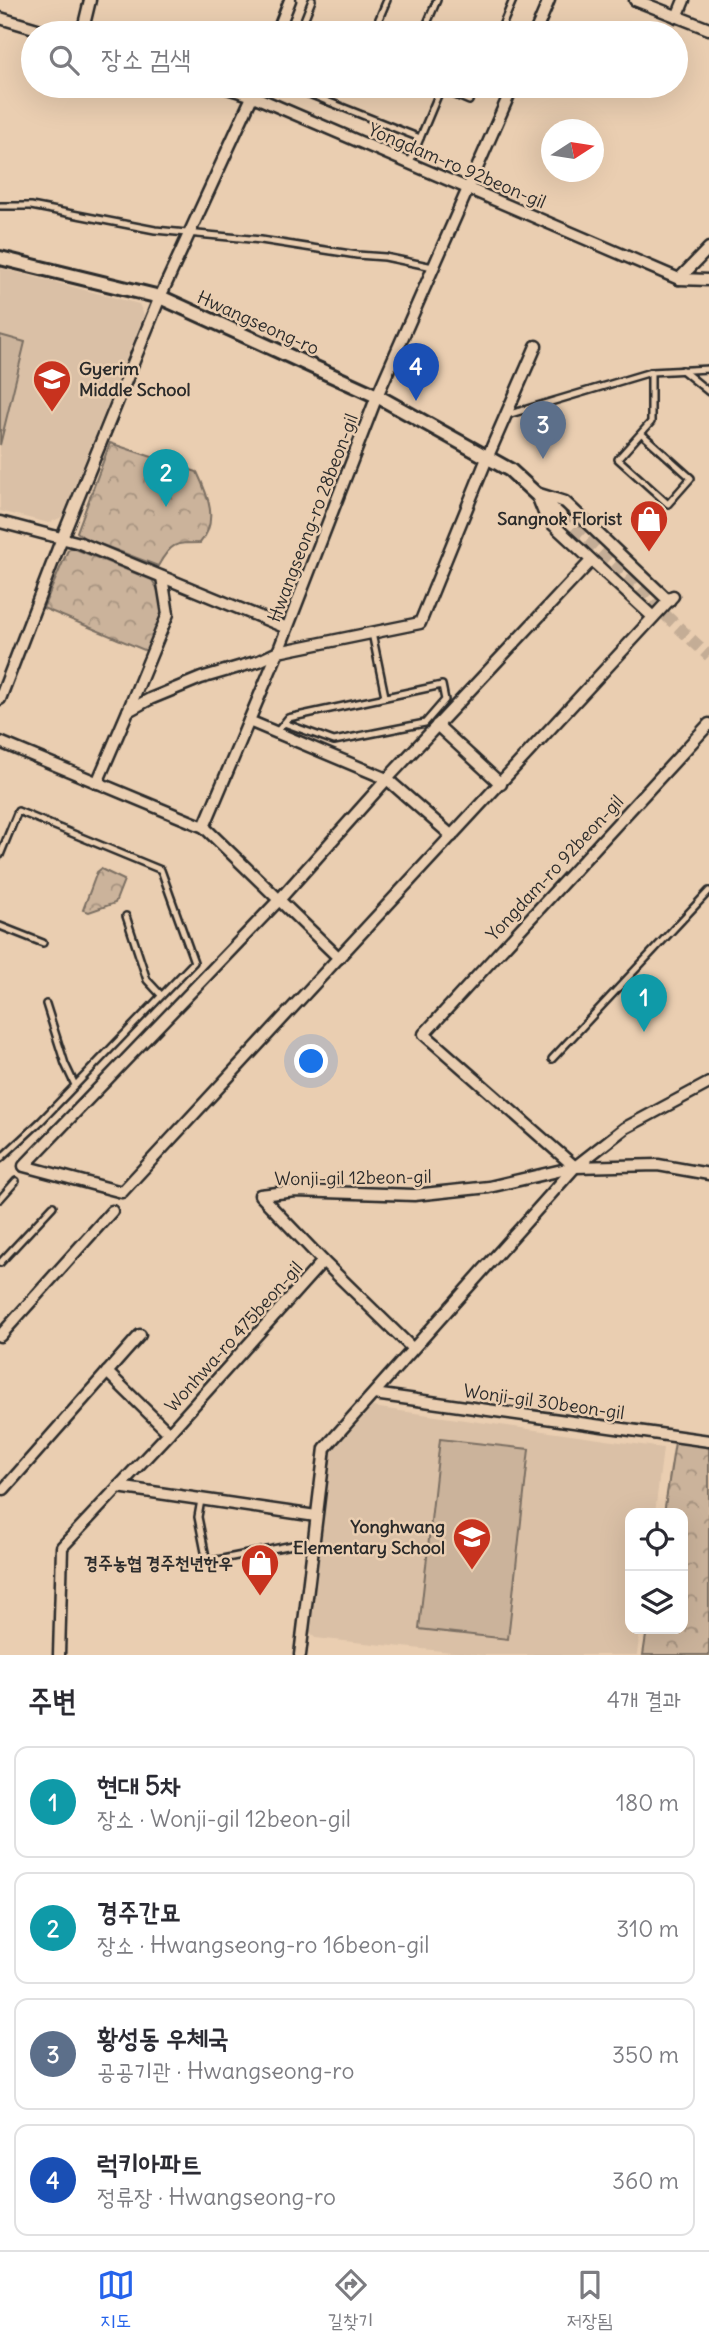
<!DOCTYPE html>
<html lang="ko">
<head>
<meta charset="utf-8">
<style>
	:root { --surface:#fff; --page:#f2f2f3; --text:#2b2b33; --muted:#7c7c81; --line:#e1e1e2; --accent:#2563eb }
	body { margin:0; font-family:Delius,"Poor Story",sans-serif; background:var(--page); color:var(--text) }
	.controls { position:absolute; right:21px; bottom:21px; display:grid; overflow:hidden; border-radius:14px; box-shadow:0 7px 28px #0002 }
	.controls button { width:63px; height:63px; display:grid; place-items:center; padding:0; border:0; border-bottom:2px solid var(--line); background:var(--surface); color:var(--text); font:35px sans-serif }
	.compass { position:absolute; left:541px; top:119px; width:63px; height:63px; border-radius:50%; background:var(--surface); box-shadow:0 7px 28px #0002; rotate:78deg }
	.you { position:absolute; left:312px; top:1062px; width:24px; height:24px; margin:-18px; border:5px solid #fff; border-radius:50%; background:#1a73e8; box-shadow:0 0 0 10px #1a73e833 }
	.badge { display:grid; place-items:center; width:46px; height:46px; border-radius:50%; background:var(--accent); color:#fff; font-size:23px; font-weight:700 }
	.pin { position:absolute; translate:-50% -58px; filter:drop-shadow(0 2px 4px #0008) }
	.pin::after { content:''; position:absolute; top:37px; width:24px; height:21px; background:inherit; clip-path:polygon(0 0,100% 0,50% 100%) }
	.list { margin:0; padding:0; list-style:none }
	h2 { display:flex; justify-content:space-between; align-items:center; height:91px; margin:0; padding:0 28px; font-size:30px }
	h2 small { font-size:23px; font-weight:400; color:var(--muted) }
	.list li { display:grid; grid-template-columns:46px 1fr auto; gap:21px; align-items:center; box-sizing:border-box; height:112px; margin:0 14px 14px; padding:0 14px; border:2px solid var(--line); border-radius:14px }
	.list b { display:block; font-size:26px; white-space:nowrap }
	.list p { margin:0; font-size:23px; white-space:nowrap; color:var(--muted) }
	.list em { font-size:23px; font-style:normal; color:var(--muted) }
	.icon { flex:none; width:38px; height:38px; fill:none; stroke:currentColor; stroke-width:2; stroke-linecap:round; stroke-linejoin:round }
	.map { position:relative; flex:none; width:709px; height:1655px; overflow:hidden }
	.search { position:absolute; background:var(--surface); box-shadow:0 7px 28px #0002; left:21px; right:21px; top:21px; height:77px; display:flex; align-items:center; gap:18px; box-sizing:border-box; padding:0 24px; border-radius:38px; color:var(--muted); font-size:26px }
	.sheet { height:595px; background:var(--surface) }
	nav { display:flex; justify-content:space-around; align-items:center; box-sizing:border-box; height:98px; border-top:2px solid var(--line); background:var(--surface); font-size:19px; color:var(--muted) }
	nav a { display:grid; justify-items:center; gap:4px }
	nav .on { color:var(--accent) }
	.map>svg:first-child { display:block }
	.built { fill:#dac0a6 }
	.park { fill:url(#park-crowns); stroke:#7b6f63; stroke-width:2 }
	.garden { fill:#cbb39b; stroke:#7b6f63; stroke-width:2 }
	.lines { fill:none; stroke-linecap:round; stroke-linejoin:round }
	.tertiary-tunnel { stroke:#c4ad96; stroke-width:12; stroke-dasharray:12 6; stroke-linecap:butt }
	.service-casing { stroke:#2b2b2b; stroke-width:10 }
	.minor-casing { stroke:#2b2b2b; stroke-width:15 }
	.tertiary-casing { stroke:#2b2b2b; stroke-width:18 }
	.service { stroke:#eaceb1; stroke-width:5 }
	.minor { stroke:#eaceb1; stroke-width:10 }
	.tertiary { stroke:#eaceb1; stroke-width:12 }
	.labels { text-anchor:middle; stroke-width:5; stroke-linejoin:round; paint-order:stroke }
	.street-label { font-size:18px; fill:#2b2b2b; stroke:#eaceb1 }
	.poi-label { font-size:18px; font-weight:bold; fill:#2b2b2b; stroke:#eaceb1; text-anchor:end }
</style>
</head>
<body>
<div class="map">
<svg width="709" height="1655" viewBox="0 0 709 1655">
	<defs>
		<pattern id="park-crowns" width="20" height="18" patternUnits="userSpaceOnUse" patternTransform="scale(1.75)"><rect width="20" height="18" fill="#cbb39b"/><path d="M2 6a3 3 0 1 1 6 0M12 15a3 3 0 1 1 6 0" fill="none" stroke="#a5927f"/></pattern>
	</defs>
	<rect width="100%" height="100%" fill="#eaceb1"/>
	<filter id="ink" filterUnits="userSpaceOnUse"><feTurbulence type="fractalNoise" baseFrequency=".0143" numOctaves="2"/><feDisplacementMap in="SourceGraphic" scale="14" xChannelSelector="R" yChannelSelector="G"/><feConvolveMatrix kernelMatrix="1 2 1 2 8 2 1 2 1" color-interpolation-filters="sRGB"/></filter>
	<g filter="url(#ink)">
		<g class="built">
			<polygon points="0,268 139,304 144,315 62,517 49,523 0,511"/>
			<polygon points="372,1407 663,1448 655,1513 630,1513 630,1629 640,1629 637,1655 481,1655 315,1638 307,1628 322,1501 332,1451"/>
		</g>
		<g class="park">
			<path d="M110,443L197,472C208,495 219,522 200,543C174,543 171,543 158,566L84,538L77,532Z"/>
			<path d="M73,548L152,580C170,605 158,626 149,652L43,608L68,550Z"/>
			<polygon points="101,869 124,880 115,903 89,912 83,910 97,872"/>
			<polygon points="675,1442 709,1447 709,1655 643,1655 647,1629 683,1629 683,1513 664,1513"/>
		</g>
		<g class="garden">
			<polygon points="0,335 25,342 0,445"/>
			<polygon points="440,1439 529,1449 508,1639 419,1629"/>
		</g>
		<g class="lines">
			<polyline class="tertiary-tunnel" points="560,516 709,656"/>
			<g class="service-casing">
				<g id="service">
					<polyline points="299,33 312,0"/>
					<polyline points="373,33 387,0"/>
					<polyline points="423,33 437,0"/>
					<polyline points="499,33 513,0"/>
					<polyline points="289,86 420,138"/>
					<polyline points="434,86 469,101 476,86"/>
					<polyline points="410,162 441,88"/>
					<polyline points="0,206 31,206 155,230 261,240 357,255 385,257 433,267"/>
					<polyline points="682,370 709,392"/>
					<polyline points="507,415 651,372 709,369"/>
					<polyline points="642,434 691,478 668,504 618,459 651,422 651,372"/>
					<polyline points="372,633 385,696"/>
					<polyline points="276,733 288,718 442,685 445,700 425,723 334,741 284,723"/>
					<polyline points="0,855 18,811 161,870 194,962 41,1121 0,1159"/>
					<polyline points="126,916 147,980 161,995"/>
					<polyline points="0,926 43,943"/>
					<polyline points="46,1004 65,1064 75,1085"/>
					<polyline points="552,1059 709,891"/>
					<polyline points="0,1199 16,1181"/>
					<polyline points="0,1263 53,1206"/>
					<polyline points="201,1500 198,1517 207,1562 313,1541"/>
				</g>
			</g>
			<g class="minor-casing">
				<g id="minor">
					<polyline points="635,0 709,29"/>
					<polyline points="677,17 684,0"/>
					<polyline points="0,18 51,33"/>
					<polyline points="82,33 90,0"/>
					<polyline points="277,33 290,0"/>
					<polyline points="535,33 549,0"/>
					<polyline points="221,86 253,96 679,279 709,280"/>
					<polyline points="679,279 709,248"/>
					<polyline points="536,493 565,502 669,601"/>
					<polyline points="538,498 546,518 653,617"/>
					<polyline points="0,522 80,543 287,628"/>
					<polyline points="591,561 387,779 279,900 24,1166 122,1192 673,596"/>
					<polyline points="0,699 62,538 160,297 257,86"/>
					<polyline points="128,711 168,614 162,577"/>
					<polyline points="249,721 387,779 452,836"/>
					<polyline points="437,725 501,784"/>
					<polyline points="0,742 204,827 339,958"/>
					<polyline points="97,783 128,711 150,699 201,678 259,661 278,652 420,623 488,456 536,346"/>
					<polyline points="204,827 278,652 377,396 513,86"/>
					<polyline points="575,1167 424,1034 709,724"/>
					<polyline points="0,1336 112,1211"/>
					<polyline points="412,1348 323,1261 260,1195 296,1191 414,1195 489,1187 575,1167 658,1165 709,1174"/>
					<polyline points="107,1372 169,1433"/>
					<polyline points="374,1394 709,1441"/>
					<polyline points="118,1487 316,1516"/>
					<polyline points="4,1489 140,1335"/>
					<polyline points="59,1655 62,1547 169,1433 323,1261"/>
					<polyline points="300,1655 325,1448 575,1167 625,1128 709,1083"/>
				</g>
			</g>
			<g class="tertiary-casing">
				<polyline id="tertiary" points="0,258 160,297 377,396 510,470 560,516"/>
			</g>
			<use href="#service" class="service"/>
			<use href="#minor" class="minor"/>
			<use href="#tertiary" class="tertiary"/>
		</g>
	</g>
	<defs>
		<g id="school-pin" transform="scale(2.0125)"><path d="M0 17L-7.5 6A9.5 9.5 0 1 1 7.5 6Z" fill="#c8321e" stroke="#eaceb1"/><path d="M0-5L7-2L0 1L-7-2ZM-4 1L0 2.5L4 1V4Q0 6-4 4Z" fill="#fff"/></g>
		<g id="shop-pin" transform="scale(2.0125)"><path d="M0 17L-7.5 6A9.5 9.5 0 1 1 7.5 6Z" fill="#c8321e" stroke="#eaceb1"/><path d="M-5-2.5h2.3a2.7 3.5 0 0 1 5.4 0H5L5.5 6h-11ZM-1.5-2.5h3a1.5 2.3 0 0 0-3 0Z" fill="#fff"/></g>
	</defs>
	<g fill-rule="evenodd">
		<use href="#school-pin" x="52" y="379"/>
		<use href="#shop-pin" x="649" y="519"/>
		<use href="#school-pin" x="472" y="1537"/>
		<use href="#shop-pin" x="260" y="1563"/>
	</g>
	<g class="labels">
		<g class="street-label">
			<text transform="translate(457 166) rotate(23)" y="6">Yongdam-ro 92beon-gil</text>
			<text transform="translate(258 323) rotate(24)" y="6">Hwangseong-ro</text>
			<text transform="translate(313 518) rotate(-69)" y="6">Hwangseong-ro 28beon-gil</text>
			<text transform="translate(555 868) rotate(-47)" y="6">Yongdam-ro 92beon-gil</text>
			<text transform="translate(353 1178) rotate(-1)" y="6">Wonji-gil 12beon-gil</text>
			<text transform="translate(234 1337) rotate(-48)" y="6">Wonhwa-ro 475beon-gil</text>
			<text transform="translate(544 1402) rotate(8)" y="6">Wonji-gil 30beon-gil</text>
		</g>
		<g class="poi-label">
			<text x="79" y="375" text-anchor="start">Gyerim<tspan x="79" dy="21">Middle School</tspan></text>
			<text x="622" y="525">Sangnok Florist</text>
			<text x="445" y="1533">Yonghwang<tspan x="445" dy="21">Elementary School</tspan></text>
			<text x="233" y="1569">경주농협 경주천년한우</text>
		</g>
	</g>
</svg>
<div class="controls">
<button><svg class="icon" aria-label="locate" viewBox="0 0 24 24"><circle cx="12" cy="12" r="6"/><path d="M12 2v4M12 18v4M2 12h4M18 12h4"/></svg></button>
<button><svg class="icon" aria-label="layers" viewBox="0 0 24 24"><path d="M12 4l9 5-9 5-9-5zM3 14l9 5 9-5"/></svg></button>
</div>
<svg class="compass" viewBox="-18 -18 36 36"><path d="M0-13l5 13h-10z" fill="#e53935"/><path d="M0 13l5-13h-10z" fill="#7c7c81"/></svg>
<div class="you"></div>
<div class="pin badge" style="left:644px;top:1032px;background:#0f9aa8">1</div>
<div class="pin badge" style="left:166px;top:507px;background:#0f9aa8">2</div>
<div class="pin badge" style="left:543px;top:459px;background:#5c6f8a">3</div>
<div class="pin badge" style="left:416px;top:401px;background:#1a4fb4">4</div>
<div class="search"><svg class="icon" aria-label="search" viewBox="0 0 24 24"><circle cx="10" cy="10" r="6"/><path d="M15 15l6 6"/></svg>장소 검색</div>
</div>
<section class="sheet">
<h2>주변<small>4개 결과</small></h2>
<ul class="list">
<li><span class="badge" style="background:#0f9aa8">1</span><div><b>현대 5차</b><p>장소 · Wonji-gil 12beon-gil</p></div><em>180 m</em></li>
<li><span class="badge" style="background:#0f9aa8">2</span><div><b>경주간묘</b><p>장소 · Hwangseong-ro 16beon-gil</p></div><em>310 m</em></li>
<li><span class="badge" style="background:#5c6f8a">3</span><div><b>황성동 우체국</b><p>공공기관 · Hwangseong-ro</p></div><em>350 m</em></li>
<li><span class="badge" style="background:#1a4fb4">4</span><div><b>럭키아파트</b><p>정류장 · Hwangseong-ro</p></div><em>360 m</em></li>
</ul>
</section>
<nav>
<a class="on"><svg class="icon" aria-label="map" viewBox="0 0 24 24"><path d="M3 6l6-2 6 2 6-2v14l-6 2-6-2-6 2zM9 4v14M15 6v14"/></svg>지도</a>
<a><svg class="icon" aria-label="directions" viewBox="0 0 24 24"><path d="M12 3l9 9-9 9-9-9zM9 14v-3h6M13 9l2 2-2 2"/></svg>길찾기</a>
<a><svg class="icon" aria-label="saved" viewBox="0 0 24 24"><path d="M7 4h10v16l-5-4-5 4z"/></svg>저장됨</a>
</nav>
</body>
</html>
